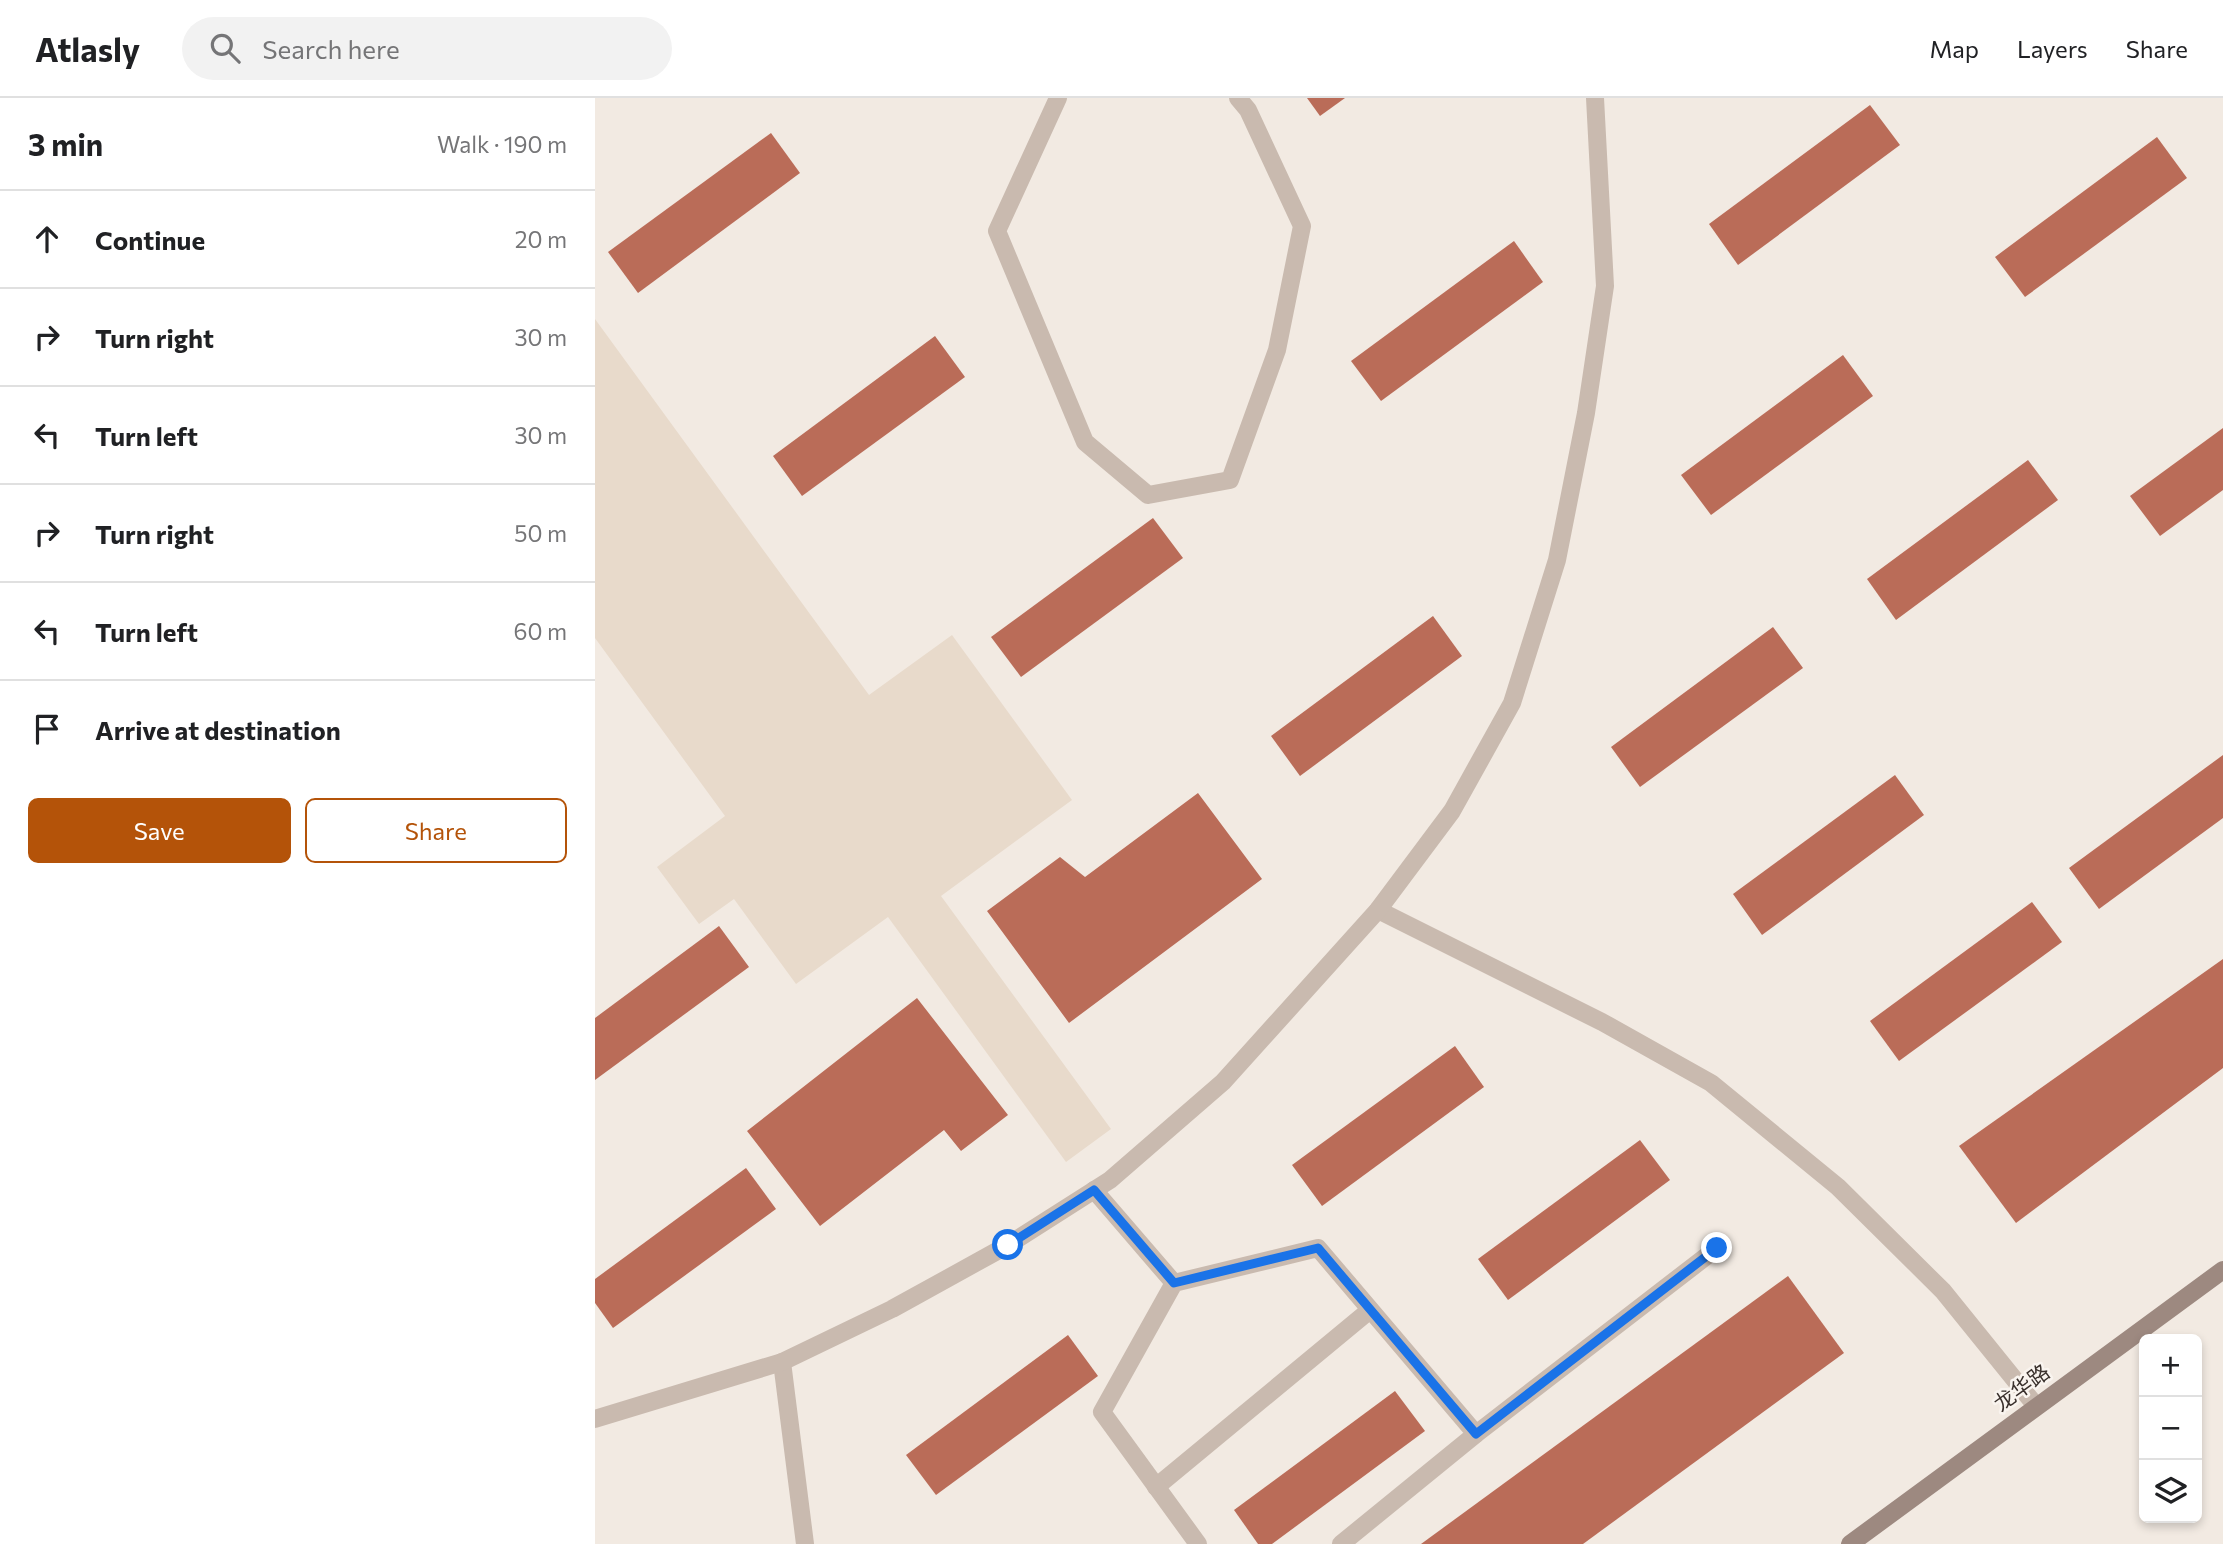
<!DOCTYPE html>
<html lang="en">
<head>
<meta charset="utf-8">
<style>
	:root { --surface:#fff; --page:#f2f2f2; --text:#202124; --muted:#757577; --line:#e0e0e0; --accent:#b45309 }
	body { margin:0; font-family:Commissioner,"Noto Sans SC",sans-serif; background:var(--page); color:var(--text) }
	.controls { position:absolute; right:21px; bottom:21px; display:grid; overflow:hidden; border-radius:10px; box-shadow:0 4px 10px #0003 }
	.controls button { width:63px; height:63px; display:grid; place-items:center; padding:0; border:0; border-bottom:2px solid var(--line); background:var(--surface); color:var(--text); font:35px sans-serif }
	.stop { position:absolute; width:21px; height:21px; margin:-16px; border:5px solid #1a73e8; border-radius:50%; background:#fff }
	.stop.end { background:#1a73e8; border-color:#fff; box-shadow:0 2px 7px #0008 }
	.list { margin:0; padding:0; list-style:none }
	h2 { display:flex; justify-content:space-between; align-items:center; height:91px; margin:0; padding:0 28px; font-size:30px }
	h2 small { font-size:23px; font-weight:400; color:var(--muted) }
	.list li { display:grid; grid-template-columns:46px 1fr auto; gap:21px; align-items:center; box-sizing:border-box; height:98px; padding:0 28px; border-top:2px solid var(--line) }
	.list b { display:block; font-size:26px; white-space:nowrap }
	.list em { font-size:23px; font-style:normal; color:var(--muted) }
	.actions { display:flex; gap:14px; padding:21px 28px }
	.actions a { flex:1; padding:16px 0; border:2px solid var(--accent); border-radius:10px; text-align:center; font-size:24px; color:var(--accent) }
	.actions .main { background:var(--accent); color:#fff }
	.icon { flex:none; width:38px; height:38px; fill:none; stroke:currentColor; stroke-width:2; stroke-linecap:round; stroke-linejoin:round }
	.map { position:relative; flex:none; width:1628px; height:1446px; overflow:hidden }
	header { display:flex; align-items:center; gap:42px; box-sizing:border-box; height:98px; padding:0 35px; background:var(--surface); border-bottom:2px solid var(--line) }
	header strong { font-size:33px }
	nav { display:flex; gap:38px; margin-inline-start:auto; font-size:24px }
	.search { width:490px; height:63px; background:var(--page); display:flex; align-items:center; gap:18px; box-sizing:border-box; padding:0 24px; border-radius:38px; color:var(--muted); font-size:26px }
	main { display:flex }
	aside { flex:1; background:var(--surface) }
	.map>svg:first-child { display:block }
	.plaza { fill:#e8dacb }
	.building { fill:#ba6c58 }
	.lines { fill:none; stroke-linecap:round; stroke-linejoin:round }
	.minor { stroke:#c9baaf; stroke-width:18 }
	.secondary { stroke:#9d8980; stroke-width:18 }
	.route { stroke:#1a73e8; stroke-width:9 }
	.labels { text-anchor:middle; stroke-width:5; stroke-linejoin:round; paint-order:stroke }
	.street-label { font-size:21px; fill:#39302c; stroke:#f9f4ef }
</style>
</head>
<body>
<header>
<strong>Atlasly</strong>
<div class="search"><svg class="icon" aria-label="search" viewBox="0 0 24 24"><circle cx="10" cy="10" r="6"/><path d="M15 15l6 6"/></svg>Search here</div>
<nav><a>Map</a><a>Layers</a><a>Share</a></nav>
</header>
<main>
<aside>
<h2>3 min<small>Walk · 190 m</small></h2>
<ul class="list">
<li><svg class="icon" aria-label="ahead" viewBox="0 0 24 24"><path d="M12 20V5M6 11l6-6 6 6"/></svg><div><b>Continue</b></div><em>20 m</em></li>
<li><svg class="icon" aria-label="right" viewBox="0 0 24 24"><path d="M7 20v-9h11M14 6l5 5-5 5"/></svg><div><b>Turn right</b></div><em>30 m</em></li>
<li><svg class="icon" aria-label="left" viewBox="0 0 24 24"><path d="M17 20v-9H6M10 6l-5 5 5 5"/></svg><div><b>Turn left</b></div><em>30 m</em></li>
<li><svg class="icon" aria-label="right" viewBox="0 0 24 24"><path d="M7 20v-9h11M14 6l5 5-5 5"/></svg><div><b>Turn right</b></div><em>50 m</em></li>
<li><svg class="icon" aria-label="left" viewBox="0 0 24 24"><path d="M17 20v-9H6M10 6l-5 5 5 5"/></svg><div><b>Turn left</b></div><em>60 m</em></li>
<li><svg class="icon" aria-label="arrive" viewBox="0 0 24 24"><path d="M6 21V4h12l-3 4 3 4H6"/></svg><div><b>Arrive at destination</b></div></li>
</ul>
<div class="actions"><a class="main">Save</a><a>Share</a></div>
</aside>
<div class="map">
<svg width="1628" height="1446" viewBox="0 0 1628 1446">
	<rect width="100%" height="100%" fill="#f2eae2"/>
	<polygon class="plaza" points="0,221 274,597 357,537 477,702 346,798 516,1031 471,1064 293,819 201,886 139,801 104,826 62,769 130,718 0,540"/>
	<g class="building">
		<polygon points="712,0 750,0 725,18"/>
		<polygon points="1275,7 1305,47 1143,167 1114,126"/>
		<polygon points="176,35 205,75 43,195 13,154"/>
		<polygon points="1562,39 1592,80 1430,199 1400,159"/>
		<polygon points="919,143 948,184 786,303 756,263"/>
		<polygon points="340,238 370,279 207,398 178,358"/>
		<polygon points="1248,257 1278,298 1116,417 1086,377"/>
		<polygon points="1628,330 1628,392 1565,438 1535,398"/>
		<polygon points="1433,362 1463,402 1301,522 1272,481"/>
		<polygon points="558,420 588,460 426,579 396,539"/>
		<polygon points="838,518 867,558 705,678 676,638"/>
		<polygon points="1178,529 1208,570 1045,689 1016,649"/>
		<polygon points="1628,657 1628,720 1504,811 1474,770"/>
		<polygon points="1300,677 1329,717 1167,837 1138,796"/>
		<polygon points="603,695 667,781 474,925 392,813 465,759 490,779"/>
		<polygon points="1437,804 1467,844 1304,963 1275,923"/>
		<polygon points="124,828 154,869 0,982 0,920"/>
		<polygon points="1628,861 1628,970 1421,1125 1364,1048"/>
		<polygon points="322,900 413,1017 366,1053 349,1032 225,1128 152,1033"/>
		<polygon points="860,948 889,989 727,1108 697,1067"/>
		<polygon points="1045,1042 1075,1082 913,1202 883,1161"/>
		<polygon points="151,1070 181,1111 18,1230 0,1205 0,1181"/>
		<polygon points="1193,1178 1249,1255 988,1446 826,1446"/>
		<polygon points="473,1237 503,1278 341,1397 311,1357"/>
		<polygon points="800,1293 830,1333 677,1446 663,1446 639,1412"/>
	</g>
	<g class="lines">
		<g class="minor">
			<polyline points="463,0 402,133 490,344 553,397 635,382 682,252 707,128 653,12 643,0"/>
			<polyline points="783,812 1007,924 1116,985 1243,1089 1348,1193 1441,1308"/>
			<polyline points="499,1092 579,1185"/>
			<polyline points="187,1264 210,1446"/>
			<polyline points="0,1321 187,1264 297,1211 413,1147 515,1082 628,984 783,812 857,713 917,605 962,462 991,315 1010,188 1000,0"/>
			<polyline points="881,1336 1122,1150"/>
			<polyline points="561,1389 775,1212"/>
			<polyline points="603,1446 507,1314 579,1185 723,1150 881,1336 746,1446"/>
		</g>
		<polyline class="secondary" points="1255,1446 1628,1172"/>
	</g>
	<g class="lines">
		<polyline class="route" points="413,1147 499,1092 579,1185 723,1150 881,1336 1122,1150"/>
	</g>
	<g class="labels">
		<g class="street-label">
			<text transform="translate(1427 1290) rotate(-36)" y="7">龙华路</text>
		</g>
	</g>
</svg>
<div class="controls">
<button>+</button>
<button>−</button>
<button><svg class="icon" aria-label="layers" viewBox="0 0 24 24"><path d="M12 4l9 5-9 5-9-5zM3 14l9 5 9-5"/></svg></button>
</div>
<div class="stop" style="left:413px;top:1147px"></div>
<div class="stop end" style="left:1122px;top:1150px"></div>
</div>
</main>
</body>
</html>
